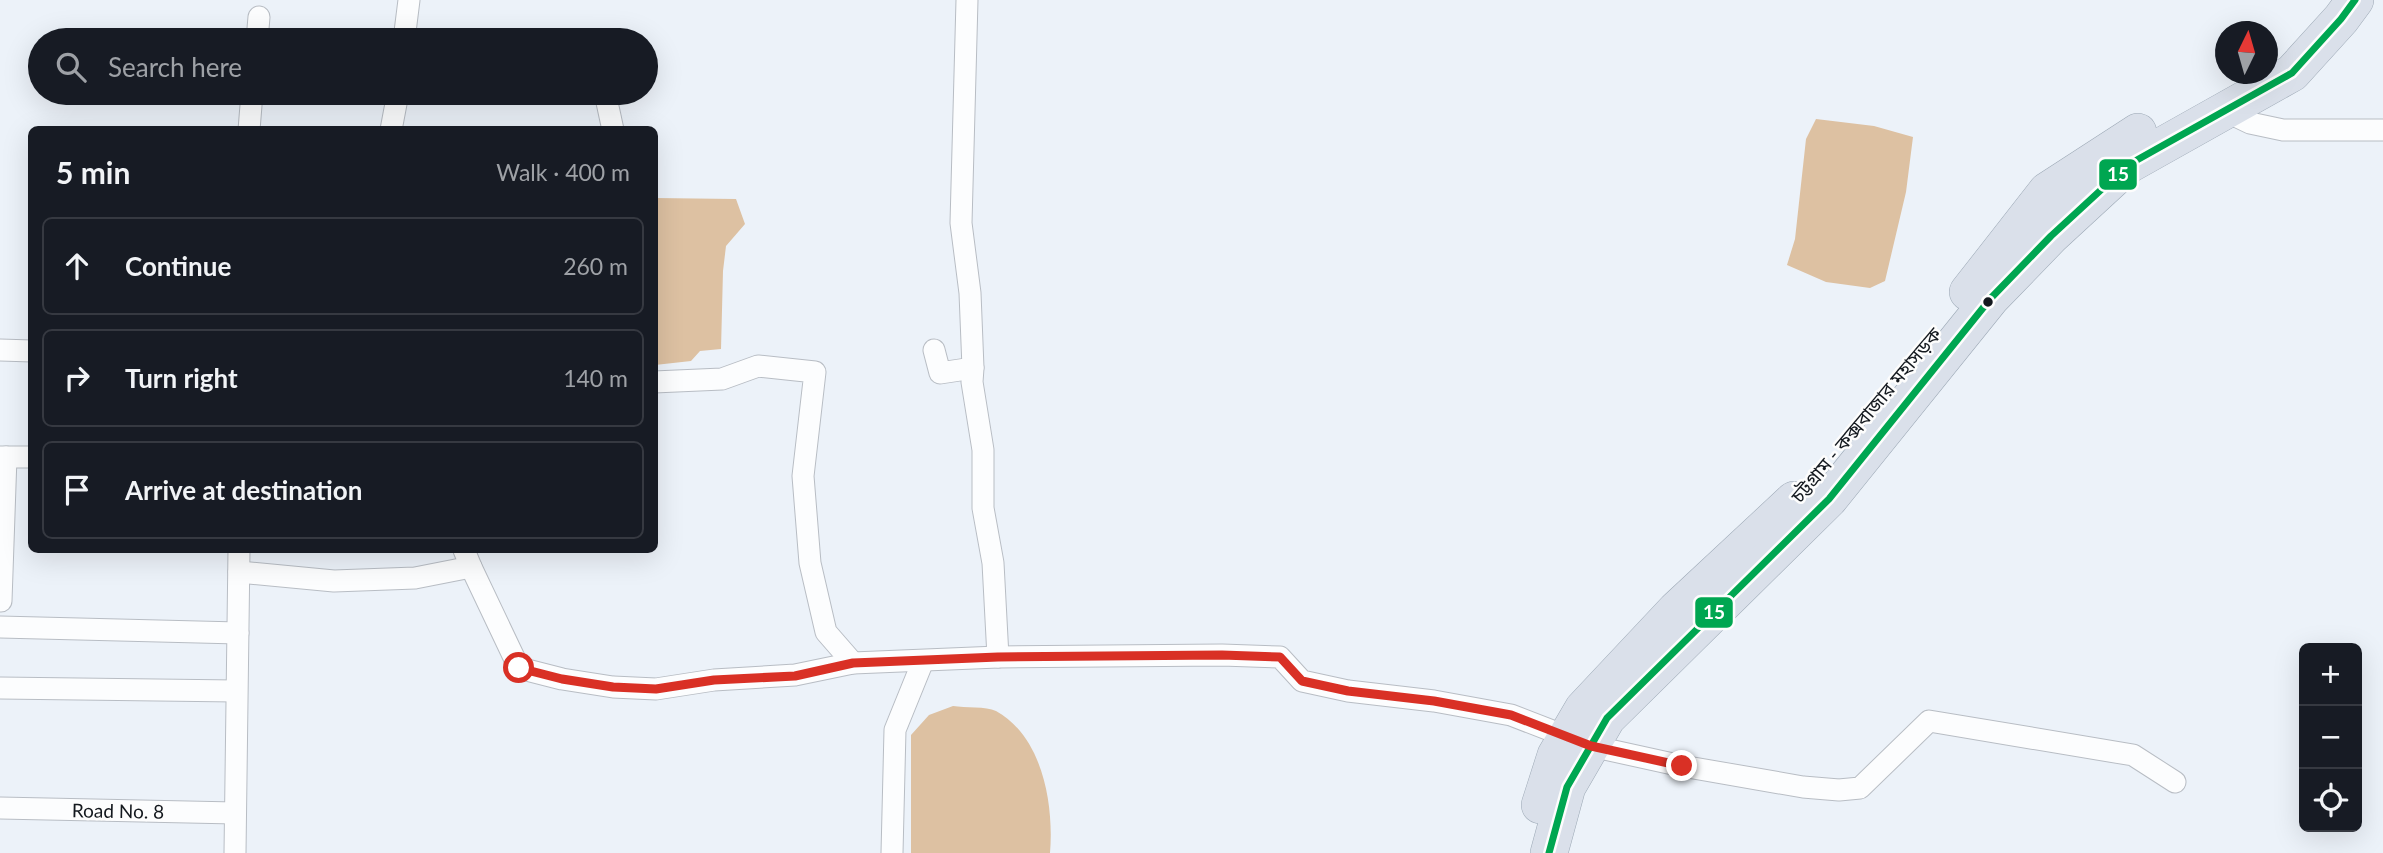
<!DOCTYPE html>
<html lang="en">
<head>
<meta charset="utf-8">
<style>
	:root { --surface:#171b24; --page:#20242c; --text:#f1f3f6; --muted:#9ea1a6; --line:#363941 }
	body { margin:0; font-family:Lato,"Noto Sans Bengali",sans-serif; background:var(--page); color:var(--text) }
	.controls { position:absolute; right:21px; bottom:21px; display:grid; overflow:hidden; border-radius:10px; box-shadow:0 7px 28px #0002 }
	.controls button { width:63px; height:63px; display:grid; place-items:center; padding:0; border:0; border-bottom:2px solid var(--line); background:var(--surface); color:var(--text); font:35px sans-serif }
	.compass { position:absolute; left:2215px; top:21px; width:63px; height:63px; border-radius:50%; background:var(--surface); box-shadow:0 7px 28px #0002; rotate:5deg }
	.stop { position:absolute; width:21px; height:21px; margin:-16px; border:5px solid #d93025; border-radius:50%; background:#fff }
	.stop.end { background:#d93025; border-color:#fff; box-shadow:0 2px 7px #0008 }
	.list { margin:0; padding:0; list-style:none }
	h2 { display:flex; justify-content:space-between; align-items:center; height:91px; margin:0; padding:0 28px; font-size:30px }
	h2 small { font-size:23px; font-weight:400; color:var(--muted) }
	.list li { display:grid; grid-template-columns:46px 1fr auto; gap:21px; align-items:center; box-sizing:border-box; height:98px; margin:0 14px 14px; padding:0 14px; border:2px solid var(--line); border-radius:10px }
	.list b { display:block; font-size:26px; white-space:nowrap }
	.list em { font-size:23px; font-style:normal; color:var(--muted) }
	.icon { flex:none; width:38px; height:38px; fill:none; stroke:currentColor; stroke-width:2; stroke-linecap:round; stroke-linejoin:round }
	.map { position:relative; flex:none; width:2383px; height:853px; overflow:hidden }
	.search { position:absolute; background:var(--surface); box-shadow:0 7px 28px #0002; left:28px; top:28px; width:630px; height:77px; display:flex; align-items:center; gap:18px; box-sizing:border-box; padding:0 24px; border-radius:38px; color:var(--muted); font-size:26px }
	.panel { position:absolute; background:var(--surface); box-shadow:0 7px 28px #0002; left:28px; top:126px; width:630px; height:427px; border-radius:10px }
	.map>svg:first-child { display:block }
	.water { fill:#ddc1a2 }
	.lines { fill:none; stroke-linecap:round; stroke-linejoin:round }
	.minor-casing { stroke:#b8bdc4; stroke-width:23 }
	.trunk-casing { stroke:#9ca8b5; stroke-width:38 }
	.minor { stroke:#fcfdfe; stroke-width:21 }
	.trunk { stroke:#dae0ea; stroke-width:37 }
	.bus-1-casing { stroke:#fdfdfd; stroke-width:12 }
	.bus-1 { stroke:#00a651; stroke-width:7 }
	.route { stroke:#d93025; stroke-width:9 }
	.bus-dot { fill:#13181e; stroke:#fdfdfd; stroke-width:2.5 }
	.labels { text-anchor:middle; stroke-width:5; stroke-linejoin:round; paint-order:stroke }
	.street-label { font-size:19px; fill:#13181e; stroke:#fdfdfd }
	.line-badge { stroke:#fdfdfd; stroke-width:2.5 }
	.badge-label { font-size:19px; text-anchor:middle; font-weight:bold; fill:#fff }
</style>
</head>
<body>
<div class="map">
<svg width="2383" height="853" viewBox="0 0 2383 853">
	<rect width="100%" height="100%" fill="#ecf2f9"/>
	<g class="water">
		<polygon points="1816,119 1874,126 1913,137 1906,192 1885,281 1870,288 1826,282 1787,265 1795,239 1806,139"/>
		<polygon points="655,198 736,199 745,224 726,246 723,271 721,349 700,351 691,361 655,365"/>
		<path d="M953,706C965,708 986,706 996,711C1043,737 1054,805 1050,853H911V735L929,715Z"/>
	</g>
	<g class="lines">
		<g class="minor-casing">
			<g id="minor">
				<polyline points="967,0 961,223 970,293 973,368"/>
				<polyline points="257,40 259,17"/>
				<polyline points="404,40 409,0"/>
				<polyline points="605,93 613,130"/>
				<polyline points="2225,111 2250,123 2283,130 2383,130"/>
				<polyline points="249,130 252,93"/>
				<polyline points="391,130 398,93"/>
				<polyline points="0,350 32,351"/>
				<polyline points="934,350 940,373 973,368 972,382 983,450 983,508 993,563 998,657"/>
				<polyline points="654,382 722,379 758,366 815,372 803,476 810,563 826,632 853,663"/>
				<polyline points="0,457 32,457"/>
				<polyline points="471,567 519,668 562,679 613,687 656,689 714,680 795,675 853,663 998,657 1222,655 1280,657 1302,681 1348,691 1434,701 1511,715 1591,746 1682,766 1803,787 1839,790 1860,788 1929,721 2133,755 2175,782"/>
				<polyline points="239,572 334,581 415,578 471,567 464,550"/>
				<polyline points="1,601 6,457"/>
				<polyline points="0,627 238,633"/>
				<polyline points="0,688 236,691"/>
				<polyline points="0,808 235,813"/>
				<polyline points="235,853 239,550"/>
				<polyline points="892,853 895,730 923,661"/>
			</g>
		</g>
		<g class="trunk-casing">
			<g id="trunk">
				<polyline points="1968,292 2047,191 2138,132"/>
				<polyline points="1540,805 1556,755 1583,709 1676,610 1794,500"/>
				<polyline points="1549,853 1567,787 1607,718 1829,499 1991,298 2051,236 2128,165 2292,73 2341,19 2355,0"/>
			</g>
		</g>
		<use href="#minor" class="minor"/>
		<use href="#trunk" class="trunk"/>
		<g class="bus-1-casing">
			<polyline id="bus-1" points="1549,853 1567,787 1607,718 1829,499 1991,298 2051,236 2128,165 2292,73 2341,19 2355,0"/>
		</g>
		<use href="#bus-1" class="bus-1"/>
	</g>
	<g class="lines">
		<polyline class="route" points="519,668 562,679 613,687 656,689 714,680 795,676 853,663 998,657 1222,655 1280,657 1302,681 1348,691 1434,701 1511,715 1591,746 1682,766"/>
	</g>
	<circle class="bus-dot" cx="1988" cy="302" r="6"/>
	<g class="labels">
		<g class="street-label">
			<text transform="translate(1866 415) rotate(-50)" y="7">চট্টগ্রাম - কক্সবাজার মহাসড়ক</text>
			<text transform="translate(118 811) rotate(1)" y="7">Road No. 8</text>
		</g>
	</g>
	<g class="line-badge">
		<rect x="2098" y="158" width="40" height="33" rx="7" fill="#00a651"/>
		<rect x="1694" y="596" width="40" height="33" rx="7" fill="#00a651"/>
	</g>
	<g class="badge-label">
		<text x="2118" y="181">15</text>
		<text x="1714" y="619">15</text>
	</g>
</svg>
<div class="controls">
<button>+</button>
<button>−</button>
<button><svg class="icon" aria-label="locate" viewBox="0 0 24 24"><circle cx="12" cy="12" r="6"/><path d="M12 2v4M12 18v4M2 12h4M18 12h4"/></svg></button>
</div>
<svg class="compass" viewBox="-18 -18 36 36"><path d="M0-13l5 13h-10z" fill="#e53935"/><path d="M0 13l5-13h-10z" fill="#9ea1a6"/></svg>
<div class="stop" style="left:519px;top:668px"></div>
<div class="stop end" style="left:1682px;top:766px"></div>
<div class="search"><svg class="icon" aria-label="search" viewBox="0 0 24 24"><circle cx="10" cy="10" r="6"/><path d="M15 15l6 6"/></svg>Search here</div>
<section class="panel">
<h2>5 min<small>Walk · 400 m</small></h2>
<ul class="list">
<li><svg class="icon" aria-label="ahead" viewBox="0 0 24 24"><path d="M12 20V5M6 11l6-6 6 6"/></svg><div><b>Continue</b></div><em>260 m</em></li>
<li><svg class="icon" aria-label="right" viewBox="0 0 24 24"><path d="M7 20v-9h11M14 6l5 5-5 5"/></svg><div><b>Turn right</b></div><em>140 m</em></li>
<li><svg class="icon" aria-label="arrive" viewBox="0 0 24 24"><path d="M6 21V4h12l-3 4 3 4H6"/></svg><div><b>Arrive at destination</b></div></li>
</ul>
</section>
</div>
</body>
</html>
